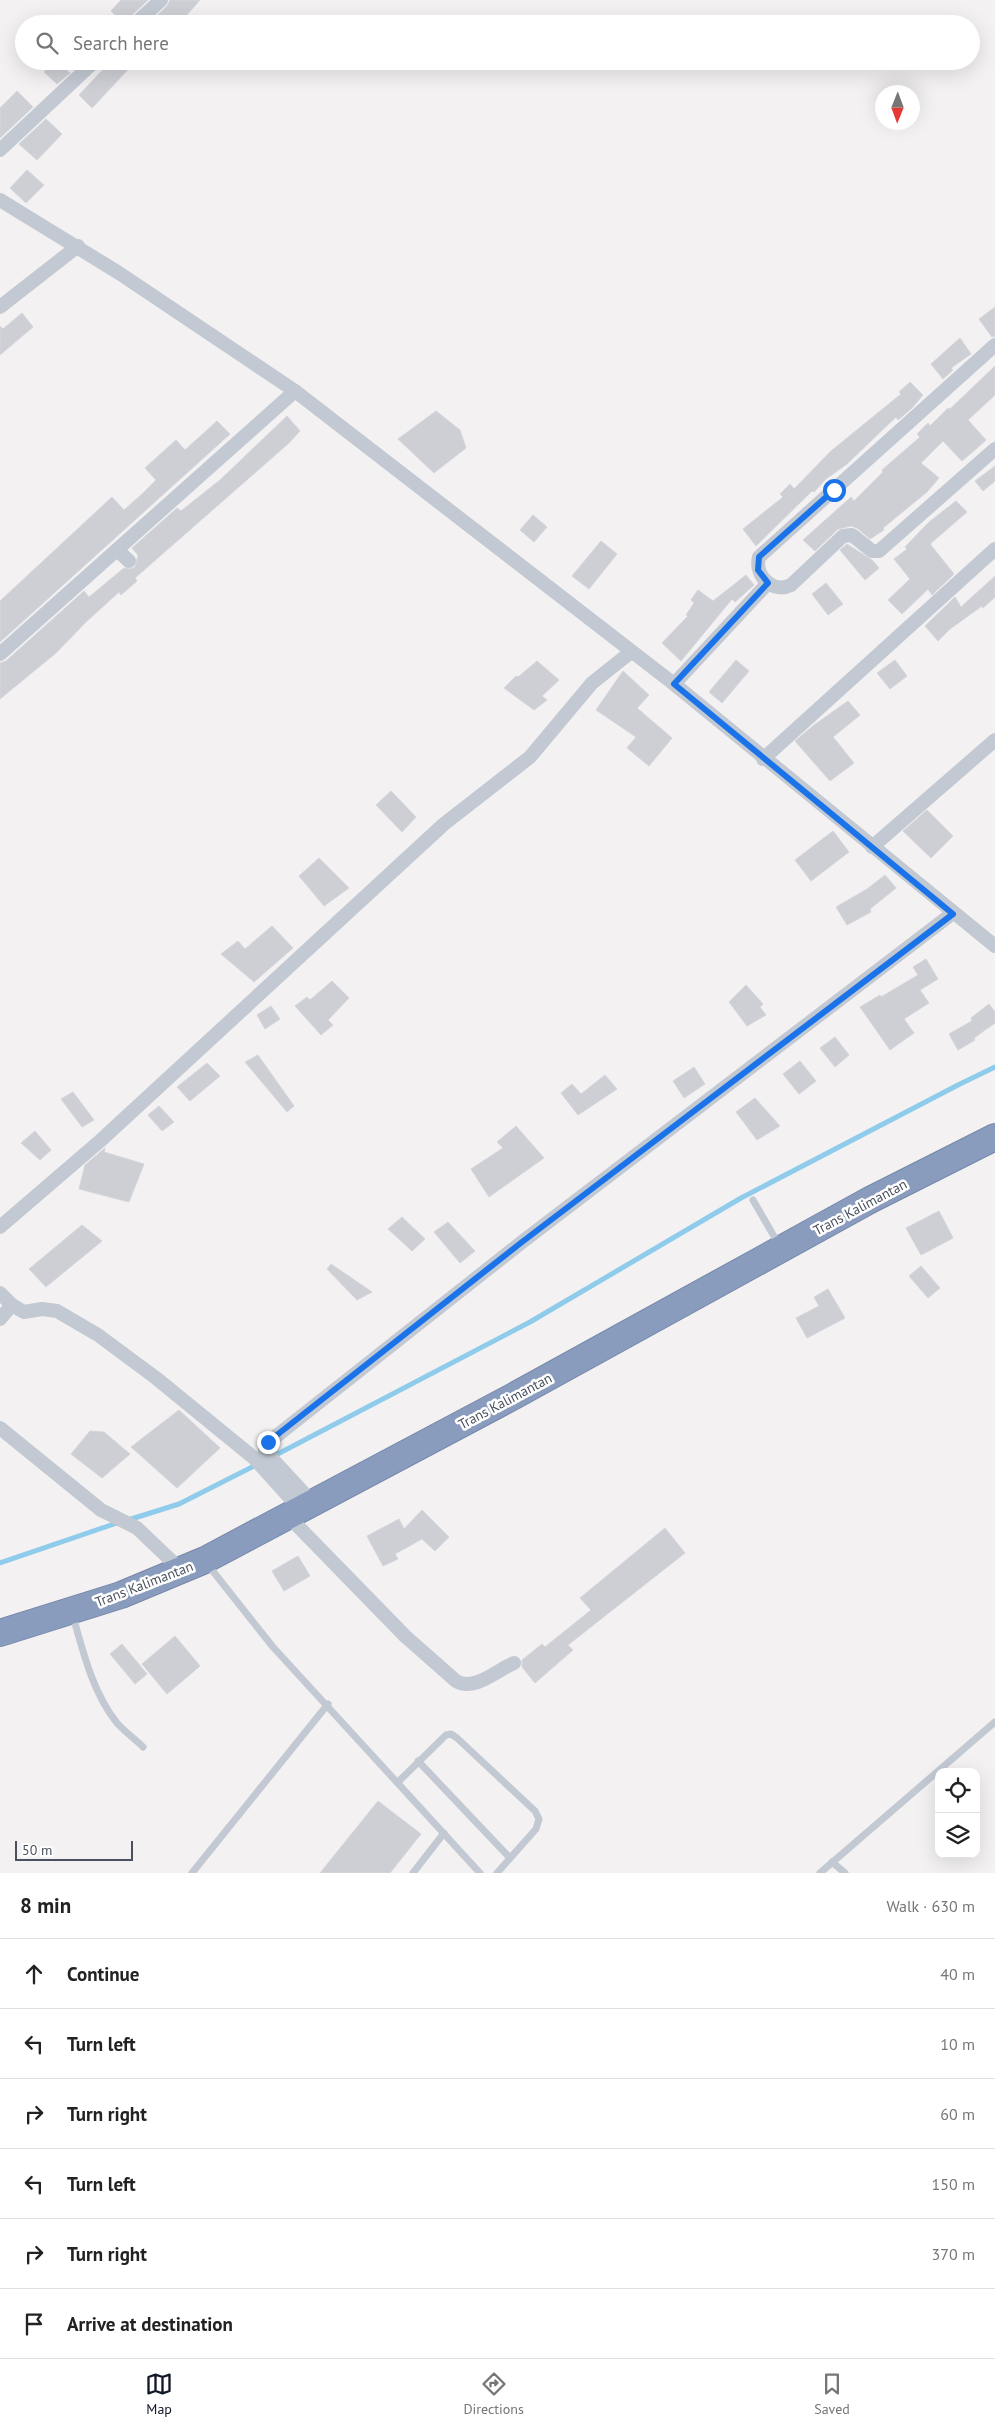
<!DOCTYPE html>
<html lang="en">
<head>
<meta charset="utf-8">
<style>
	:root { --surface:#fff; --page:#f2f2f2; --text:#222; --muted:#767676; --line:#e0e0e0; --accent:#111827 }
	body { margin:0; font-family:"PT Sans",sans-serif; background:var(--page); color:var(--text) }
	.controls { position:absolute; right:15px; bottom:15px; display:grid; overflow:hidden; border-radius:10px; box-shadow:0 5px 20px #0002 }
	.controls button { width:45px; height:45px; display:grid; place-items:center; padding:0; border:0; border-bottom:1px solid var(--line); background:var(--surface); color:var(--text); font:25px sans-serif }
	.compass { position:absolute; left:875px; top:85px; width:45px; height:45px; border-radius:50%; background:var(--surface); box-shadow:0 5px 20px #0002; rotate:181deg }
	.scale { position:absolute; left:15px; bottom:12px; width:118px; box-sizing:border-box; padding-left:5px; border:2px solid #49515e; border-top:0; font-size:14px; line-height:18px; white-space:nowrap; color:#49515e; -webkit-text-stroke:4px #fff; paint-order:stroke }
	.stop { position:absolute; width:15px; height:15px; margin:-11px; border:4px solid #1a73e8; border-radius:50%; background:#fff }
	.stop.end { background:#1a73e8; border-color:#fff; box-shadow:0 1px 5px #0008 }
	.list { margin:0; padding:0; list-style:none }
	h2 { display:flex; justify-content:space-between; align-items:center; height:65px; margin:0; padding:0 20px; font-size:21px }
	h2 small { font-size:16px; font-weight:400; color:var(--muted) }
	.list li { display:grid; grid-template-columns:32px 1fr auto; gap:15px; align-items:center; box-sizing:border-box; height:70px; padding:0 20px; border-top:1px solid var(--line) }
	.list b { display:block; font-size:19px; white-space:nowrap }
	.list em { font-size:16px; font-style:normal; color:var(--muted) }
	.icon { flex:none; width:28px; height:28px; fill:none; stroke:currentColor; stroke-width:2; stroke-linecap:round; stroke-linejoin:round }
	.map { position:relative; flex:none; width:995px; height:1873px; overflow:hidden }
	.search { position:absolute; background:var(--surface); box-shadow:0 5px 20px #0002; left:15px; right:15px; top:15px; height:55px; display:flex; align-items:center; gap:12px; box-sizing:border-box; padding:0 18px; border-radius:28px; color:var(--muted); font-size:19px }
	.sheet { height:485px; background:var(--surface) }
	nav { display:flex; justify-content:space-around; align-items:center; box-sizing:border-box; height:70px; border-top:1px solid var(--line); background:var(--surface); font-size:14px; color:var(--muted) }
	nav a { display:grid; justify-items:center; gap:2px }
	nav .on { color:var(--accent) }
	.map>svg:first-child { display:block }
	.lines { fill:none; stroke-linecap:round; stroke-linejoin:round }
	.stream { stroke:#8fcbeb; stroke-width:5 }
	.building { fill:#cecfd5; stroke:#d5d6dc }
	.highway-casing { stroke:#7587aa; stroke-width:28 }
	.lane { stroke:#c2c9d2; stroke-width:7 }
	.street { stroke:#c2c9d2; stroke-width:14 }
	.highway { stroke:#8a9cbe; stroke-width:26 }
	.route { stroke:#1a73e8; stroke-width:6 }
	.labels { text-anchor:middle; stroke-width:5; stroke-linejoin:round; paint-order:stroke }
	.street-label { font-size:14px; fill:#49515e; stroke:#fff }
</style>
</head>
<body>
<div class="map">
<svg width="995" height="1873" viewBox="0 0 995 1873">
	<rect width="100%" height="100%" fill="#f3f1f1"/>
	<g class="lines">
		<g class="stream">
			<polyline points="272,1457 530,1322 741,1198 958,1085 995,1067"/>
			<polyline points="128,1520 179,1504 258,1464"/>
			<polyline points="0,1563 120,1522"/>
		</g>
	</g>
	<g class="building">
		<polygon points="121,0 148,0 129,18 126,24 124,24 111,11"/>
		<polygon points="170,0 200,0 179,24 148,24 167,6"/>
		<polygon points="55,61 70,73 57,84 44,72"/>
		<polygon points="111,61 136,61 92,108 79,95"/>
		<polygon points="17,91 33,107 0,138 0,108"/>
		<polygon points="46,119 62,134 37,160 19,144"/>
		<polygon points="27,170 44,185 26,203 10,188"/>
		<polygon points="995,307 995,336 992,337 979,319"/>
		<polygon points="22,313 33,327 0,355 0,326 3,329"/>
		<polygon points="960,338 971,354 951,368 953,370 943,379 931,364"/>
		<polygon points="995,366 995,395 968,420 986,440 976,449 962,461 943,441 921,463 939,478 927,492 883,528 884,530 870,539 857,528 851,526 838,529 815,551 803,540 851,497 854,501 883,472 882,470 920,437 917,434 928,423 930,426 948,408 950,409"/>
		<polygon points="910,382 923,395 912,408 898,420 896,417 847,464 826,479 814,492 812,491 756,546 743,529 783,497 780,494 790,484 794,489 831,451 901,394 899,392"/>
		<polygon points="436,411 460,430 466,448 434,473 398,439"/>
		<polygon points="287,416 300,431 289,443 135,578 137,581 121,595 119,592 86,622 56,653 0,699 0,663 6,661 84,591 89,597 124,568 131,569 135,567 138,555 132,548 177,508 181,511 220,480"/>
		<polygon points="217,421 230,434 0,642 0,601 112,497 124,510 142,494 156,480 145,468 176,440 185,450"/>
		<polygon points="995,466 995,481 983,491 975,481"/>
		<polygon points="956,501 967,512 930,544 954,574 932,595 928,589 902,614 888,600 910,579 894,559 907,549 905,547 929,522"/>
		<polygon points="533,515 547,527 534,542 520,530"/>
		<polygon points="601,541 617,554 589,589 572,576"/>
		<polygon points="847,544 872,560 879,568 865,580 840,550"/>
		<polygon points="746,575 754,585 735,602 732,599 681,661 662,643 688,616 686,615 694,603 691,600 698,590 713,601"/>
		<polygon points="995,576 995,597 983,608 982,606 950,629 938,641 925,626 955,597 961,607"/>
		<polygon points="826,583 843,604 828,615 812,594"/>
		<polygon points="736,660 749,671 722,703 709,692"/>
		<polygon points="895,660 907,676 890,689 877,673"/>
		<polygon points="537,661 559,680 542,696 547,700 534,710 504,688 516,676 518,677"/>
		<polygon points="623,671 649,695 637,708 672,738 649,766 627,748 636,737 596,710"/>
		<polygon points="848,701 860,715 833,737 854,763 830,781 795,741 814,725"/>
		<polygon points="391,791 416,817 402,832 376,805"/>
		<polygon points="927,810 953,836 931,858 903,831"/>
		<polygon points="833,831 849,852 811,881 795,860"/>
		<polygon points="319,858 349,888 324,906 299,876"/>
		<polygon points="885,875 896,888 870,909 871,912 847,925 836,907 867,889"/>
		<polygon points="272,926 293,948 254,982 221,954 238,941 245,949"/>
		<polygon points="926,959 938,979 920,990 929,1003 904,1019 914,1033 890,1050 860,1007 880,995 881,997 918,975 913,967"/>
		<polygon points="332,981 349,998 328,1020 333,1025 321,1035 295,1006 307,997 310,1000"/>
		<polygon points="746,985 763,1004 760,1007 766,1015 747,1026 729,1002"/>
		<polygon points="989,1004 995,1012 995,1023 974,1038 975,1040 958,1050 949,1034 972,1021 971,1018"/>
		<polygon points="271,1006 280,1019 265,1029 257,1015"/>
		<polygon points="835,1037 849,1055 835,1067 820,1048"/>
		<polygon points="258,1055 294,1106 287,1112 245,1062"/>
		<polygon points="800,1061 816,1081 799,1094 783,1074"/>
		<polygon points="207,1063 220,1076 190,1101 177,1087"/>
		<polygon points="694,1067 705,1084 684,1098 673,1081"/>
		<polygon points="605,1075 617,1089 578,1115 561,1093 572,1084 581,1094"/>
		<polygon points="73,1092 94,1120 82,1127 61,1099"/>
		<polygon points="755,1098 780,1126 757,1140 736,1112"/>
		<polygon points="159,1106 174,1122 162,1131 148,1115"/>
		<polygon points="516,1126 544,1158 489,1197 471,1169 503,1148 497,1142"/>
		<polygon points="35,1131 51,1150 40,1160 21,1143"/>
		<polygon points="105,1148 104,1152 144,1164 129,1202 79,1189 85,1165"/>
		<polygon points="939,1211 953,1238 921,1255 906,1228"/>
		<polygon points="402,1217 425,1239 412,1251 388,1229"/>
		<polygon points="448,1222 475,1251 460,1263 434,1232"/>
		<polygon points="82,1225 102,1241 46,1287 29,1269"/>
		<polygon points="331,1264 372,1292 357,1300 327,1269"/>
		<polygon points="921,1266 940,1288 928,1298 909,1276"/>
		<polygon points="828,1289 845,1318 807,1338 796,1318 819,1306 814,1297"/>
		<polygon points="179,1410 220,1448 177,1488 131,1447"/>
		<polygon points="90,1431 104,1432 130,1454 102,1478 71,1454"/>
		<polygon points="422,1510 449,1537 435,1551 422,1539 395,1554 398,1559 383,1566 367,1536 399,1519 404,1529"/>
		<polygon points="665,1528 685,1553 568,1645 573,1650 535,1683 522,1667 522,1660 542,1644 545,1647 591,1610 580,1598"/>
		<polygon points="298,1556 310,1576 284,1591 272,1571"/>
		<polygon points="175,1636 200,1666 167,1694 142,1664"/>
		<polygon points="122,1644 147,1674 135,1684 110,1654"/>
		<polygon points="378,1801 421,1834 390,1873 320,1873"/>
	</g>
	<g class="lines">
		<g class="highway-casing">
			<polyline id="highway" points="0,1633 121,1595 205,1560 514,1396 870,1200 995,1137"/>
		</g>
		<g class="lane">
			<polyline points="753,1200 779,1245"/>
			<polyline points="208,1565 273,1647 480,1873"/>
			<path d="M73,1616C83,1652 93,1693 117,1723C125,1732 135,1739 143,1747"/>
			<polyline points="418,1761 510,1858"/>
			<polyline points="398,1782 446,1735 451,1734 457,1738 535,1811 539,1819 536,1829 497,1873"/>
			<polyline points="832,1862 845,1873"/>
			<polyline points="192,1873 328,1704"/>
			<polyline points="413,1873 444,1833"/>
			<polyline points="820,1873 995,1722"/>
		</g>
		<g class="street">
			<polyline points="135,24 161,0"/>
			<polyline points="0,150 95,61"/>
			<polyline points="0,200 119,273 295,391 674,684 995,946"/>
			<polyline points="0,307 78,246"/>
			<path d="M995,345L759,557C754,576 773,594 791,585L843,536L852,535L872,551H879L995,449"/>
			<polyline points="117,550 129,561"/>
			<polyline points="0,654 295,391"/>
			<polyline points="674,684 768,583"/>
			<polyline points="763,759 995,549"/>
			<polyline points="872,847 995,740"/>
			<polyline points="0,1227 100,1141 444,824 530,757 592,683 631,652"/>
			<polyline points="0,1293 12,1305 24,1312 42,1309 57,1311 98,1335 156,1378 254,1458 300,1509"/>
			<polyline points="0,1319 12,1305"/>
			<polyline points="0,1428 101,1510 137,1528 181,1570"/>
			<polyline points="313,1503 265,1451 265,1445 522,1242 953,913"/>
			<path d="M288,1516L405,1636L456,1681C474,1692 497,1670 514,1663"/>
		</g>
		<use href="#highway" class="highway"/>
	</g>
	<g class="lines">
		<polyline class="route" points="268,1442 522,1242 953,914 674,684 768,583 758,570 759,557 834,490"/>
	</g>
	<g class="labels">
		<g class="street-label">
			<text transform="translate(860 1207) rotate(-28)" y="5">Trans Kalimantan</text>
			<text transform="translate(505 1401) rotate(-28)" y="5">Trans Kalimantan</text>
			<text transform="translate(144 1584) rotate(-21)" y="5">Trans Kalimantan</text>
		</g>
	</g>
</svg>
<div class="controls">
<button><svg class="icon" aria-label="locate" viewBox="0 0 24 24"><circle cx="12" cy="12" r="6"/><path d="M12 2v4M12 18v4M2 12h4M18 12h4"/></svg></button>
<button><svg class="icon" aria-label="layers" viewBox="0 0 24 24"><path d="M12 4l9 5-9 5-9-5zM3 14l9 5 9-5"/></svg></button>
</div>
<svg class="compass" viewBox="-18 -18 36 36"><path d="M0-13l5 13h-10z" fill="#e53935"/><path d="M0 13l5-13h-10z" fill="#767676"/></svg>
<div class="scale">50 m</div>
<div class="stop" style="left:834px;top:490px"></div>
<div class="stop end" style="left:268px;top:1442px"></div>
<div class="search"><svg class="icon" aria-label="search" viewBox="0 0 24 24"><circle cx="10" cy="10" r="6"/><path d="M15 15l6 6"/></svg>Search here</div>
</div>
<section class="sheet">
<h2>8 min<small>Walk · 630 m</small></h2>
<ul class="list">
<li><svg class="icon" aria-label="ahead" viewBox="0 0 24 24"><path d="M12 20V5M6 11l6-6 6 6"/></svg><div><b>Continue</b></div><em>40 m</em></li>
<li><svg class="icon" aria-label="left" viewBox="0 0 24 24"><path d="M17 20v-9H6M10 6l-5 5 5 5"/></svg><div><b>Turn left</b></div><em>10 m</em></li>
<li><svg class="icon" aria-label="right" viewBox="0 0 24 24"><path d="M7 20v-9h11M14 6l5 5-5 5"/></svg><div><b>Turn right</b></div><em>60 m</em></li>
<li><svg class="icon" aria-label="left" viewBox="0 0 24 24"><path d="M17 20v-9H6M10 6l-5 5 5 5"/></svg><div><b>Turn left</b></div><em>150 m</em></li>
<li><svg class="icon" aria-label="right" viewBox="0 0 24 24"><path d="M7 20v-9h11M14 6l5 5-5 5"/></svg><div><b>Turn right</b></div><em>370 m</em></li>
<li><svg class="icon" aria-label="arrive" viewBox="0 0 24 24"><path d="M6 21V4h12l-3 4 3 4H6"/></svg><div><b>Arrive at destination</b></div></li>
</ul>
</section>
<nav>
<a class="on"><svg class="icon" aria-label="map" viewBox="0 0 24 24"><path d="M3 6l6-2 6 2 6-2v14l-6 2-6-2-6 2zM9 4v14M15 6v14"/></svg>Map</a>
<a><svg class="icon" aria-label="directions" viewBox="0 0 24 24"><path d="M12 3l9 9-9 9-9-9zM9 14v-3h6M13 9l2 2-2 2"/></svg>Directions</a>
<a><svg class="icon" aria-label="saved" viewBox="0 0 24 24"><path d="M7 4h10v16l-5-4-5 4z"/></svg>Saved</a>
</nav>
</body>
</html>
